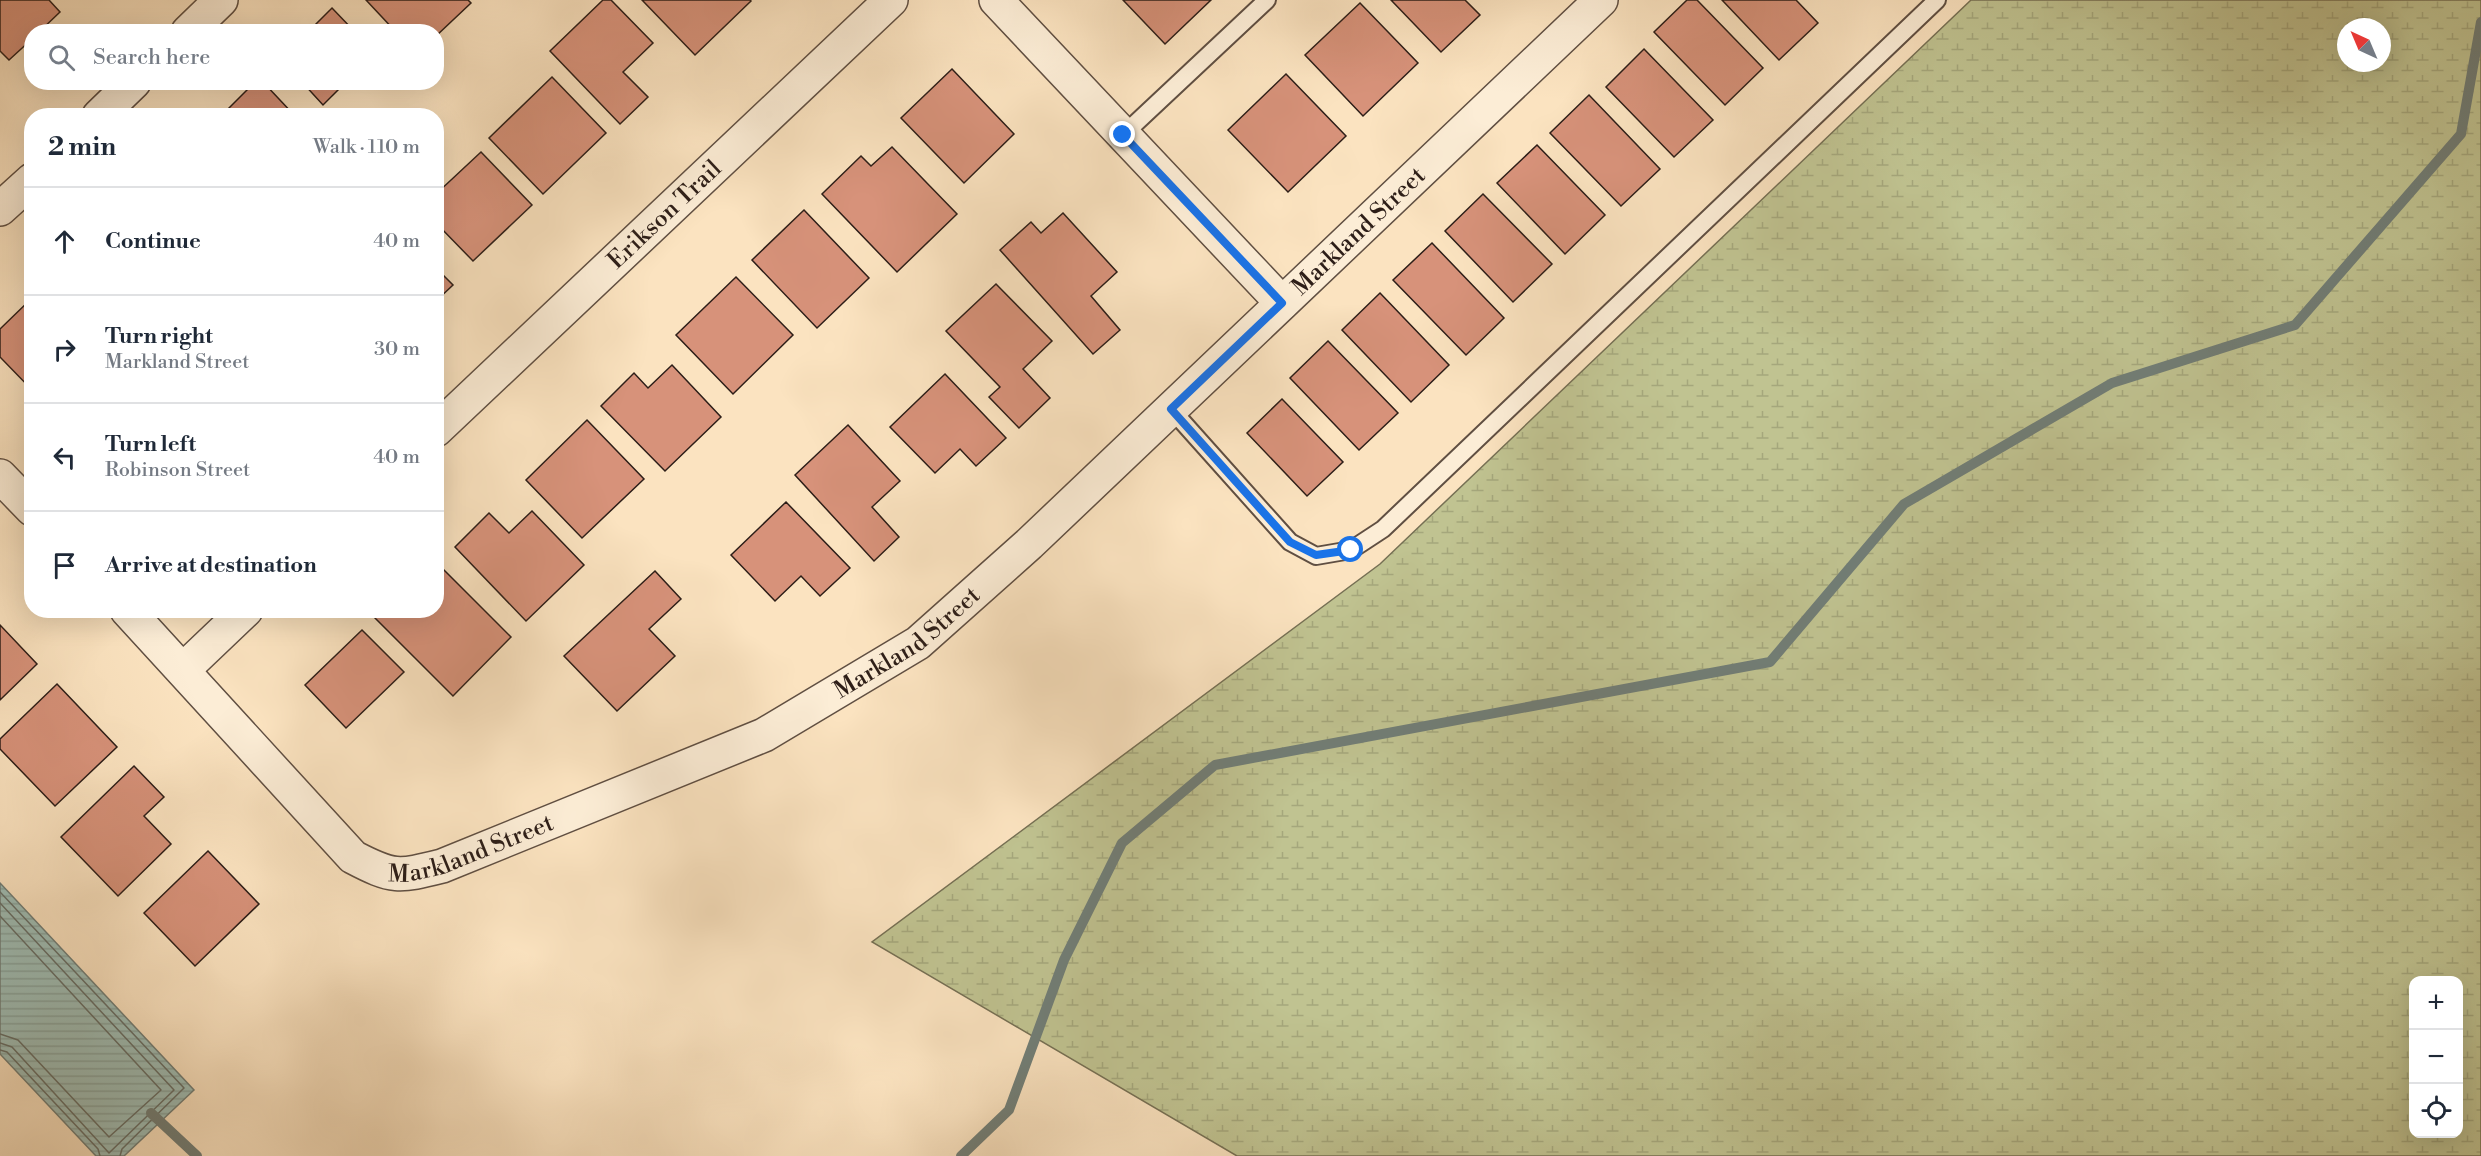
<!DOCTYPE html>
<html lang="en">
<head>
<meta charset="utf-8">
<style>
	:root { --surface:#fff; --page:#f2f2f3; --text:#1f2937; --muted:#747a83; --line:#e0e1e3 }
	body { margin:0; font-family:"Libre Bodoni",serif; background:var(--page); color:var(--text) }
	.controls { position:absolute; right:18px; bottom:18px; display:grid; overflow:hidden; border-radius:12px; box-shadow:0 6px 24px #0002 }
	.controls button { width:54px; height:54px; display:grid; place-items:center; padding:0; border:0; border-bottom:2px solid var(--line); background:var(--surface); color:var(--text); font:30px sans-serif }
	.compass { position:absolute; left:2337px; top:18px; width:54px; height:54px; border-radius:50%; background:var(--surface); box-shadow:0 6px 24px #0002; rotate:316deg }
	.stop { position:absolute; width:18px; height:18px; margin:-14px; border:4px solid #1a73e8; border-radius:50%; background:#fff }
	.stop.end { background:#1a73e8; border-color:#fff; box-shadow:0 2px 6px #0008 }
	.list { margin:0; padding:0; list-style:none }
	h2 { display:flex; justify-content:space-between; align-items:center; height:78px; margin:0; padding:0 24px; font-size:26px }
	h2 small { font-size:20px; font-weight:400; color:var(--muted) }
	.list li { display:grid; grid-template-columns:39px 1fr auto; gap:18px; align-items:center; box-sizing:border-box; height:108px; padding:0 24px; border-top:2px solid var(--line) }
	.list b { display:block; font-size:22px; white-space:nowrap }
	.list p { margin:0; font-size:20px; white-space:nowrap; color:var(--muted) }
	.list em { font-size:20px; font-style:normal; color:var(--muted) }
	.icon { flex:none; width:33px; height:33px; fill:none; stroke:currentColor; stroke-width:2; stroke-linecap:round; stroke-linejoin:round }
	.map { position:relative; flex:none; width:2481px; height:1156px; overflow:hidden }
	.search { position:absolute; background:var(--surface); box-shadow:0 6px 24px #0002; left:24px; top:24px; width:420px; height:66px; display:flex; align-items:center; gap:15px; box-sizing:border-box; padding:0 21px; border-radius:24px; color:var(--muted); font-size:22px }
	.panel { position:absolute; background:var(--surface); box-shadow:0 6px 24px #0002; left:24px; top:108px; width:420px; height:510px; border-radius:24px }
	.map>svg:first-child { display:block }
	.wetland { fill:url(#wetland-marsh); stroke:#767054; stroke-width:1.5; fill-rule:evenodd }
	.water { fill:url(#water-rules); stroke:#717e77; stroke-width:1.5 }
	.lines { fill:none; stroke-linecap:round; stroke-linejoin:round }
	.shore { stroke:#666e67; stroke-width:1.5 }
	.stream { stroke:#717e77; stroke-width:10 }
	.building { fill:#d7927a; stroke:#2d1e18; stroke-width:1.5 }
	.lane-casing { stroke:#604f42; stroke-width:20 }
	.street-casing { stroke:#604f42; stroke-width:36 }
	.lane { stroke:#fcedd6; stroke-width:16 }
	.street { stroke:#fcedd6; stroke-width:33 }
	.route { stroke:#1a73e8; stroke-width:8 }
	.labels { text-anchor:middle; stroke-width:5; stroke-linejoin:round; paint-order:stroke }
	.street-label { font-size:24px; fill:#2d1e18; stroke:#fcedd6 }
</style>
</head>
<body>
<div class="map">
<svg width="2481" height="1156" viewBox="0 0 2481 1156">
	<defs>
		<pattern id="wetland-marsh" width="20" height="14" patternUnits="userSpaceOnUse" patternTransform="scale(1.5)"><rect width="20" height="14" fill="#c0c391"/><path d="M1 5h8M5 5V1M11 12h8M15 12V8" fill="none" stroke="#a5a77c"/></pattern>
		<pattern id="water-rules" width="6" height="5" patternUnits="userSpaceOnUse" patternTransform="scale(1.5)"><rect width="6" height="5" fill="#9fbeb6"/><path d="M0 2.5h6" fill="none" stroke="#89a39c"/></pattern>
	</defs>
	<rect width="100%" height="100%" fill="#fbe3c0"/>
	<filter id="stains"><feTurbulence type="fractalNoise" baseFrequency=".00333" numOctaves="4"/><feColorMatrix values="0 0 0 0 .2 0 0 0 0 .09 0 0 0 0 .02 0 0 0 .5 -.17"/></filter>
	<radialGradient id="worn" r=".72"><stop offset=".6" stop-color="#630" stop-opacity="0"/><stop offset="1" stop-color="#630" stop-opacity=".3"/></radialGradient>
	<path class="wetland" d="M1971,0H2481V1156H1237L872,942L1380,564ZM2346,27H2382V63H2346ZM2414,980H2458V1134H2414Z"/>
	<polygon class="water" points="0,883 194,1090 124,1156 96,1156 0,1054"/>
	<g class="lines">
		<g class="shore">
			<polyline points="0,892 184,1088 122,1149 120,1156"/>
			<polyline points="0,903 174,1090 109,1153 12,1047 0,1043"/>
			<polyline points="0,916 161,1090 109,1137 18,1040 0,1034"/>
			<polyline points="0,1050 7,1052 98,1149 100,1156"/>
		</g>
		<g class="stream">
			<polyline points="151,1113 197,1156"/>
			<polyline points="961,1156 1009,1110 1064,960 1122,843 1215,765 1770,662 1904,504 2112,383 2295,325 2461,134 2481,22"/>
		</g>
	</g>
	<g class="building">
		<polygon points="0,0 49,0 60,12 39,32 32,32 32,39 9,60 0,51"/>
		<polygon points="366,0 468,0 471,3 436,36 436,32 396,32"/>
		<polygon points="603,0 611,0 653,43 623,72 648,97 620,124 550,51"/>
		<polygon points="642,0 750,0 751,1 695,55"/>
		<polygon points="1123,0 1211,0 1165,44"/>
		<polygon points="1391,0 1465,0 1480,15 1441,52"/>
		<polygon points="1687,0 1697,0 1763,68 1725,105 1654,32"/>
		<polygon points="1722,0 1796,0 1818,23 1779,60"/>
		<polygon points="1360,3 1418,63 1363,116 1305,55"/>
		<polygon points="332,8 355,32 308,32"/>
		<polygon points="1644,49 1713,120 1674,157 1606,87"/>
		<polygon points="952,69 1014,134 964,183 901,118"/>
		<polygon points="1286,74 1346,136 1288,192 1228,130"/>
		<polygon points="552,77 606,133 543,194 489,138"/>
		<polygon points="255,82 263,82 295,116 221,116"/>
		<polygon points="302,82 346,82 323,105"/>
		<polygon points="1589,95 1660,169 1621,206 1550,133"/>
		<polygon points="1537,145 1605,215 1565,254 1497,183"/>
		<polygon points="892,147 957,214 897,272 822,194 861,156 871,166"/>
		<polygon points="481,152 532,205 473,261 436,223 436,194"/>
		<polygon points="1483,194 1552,264 1513,302 1445,231"/>
		<polygon points="804,210 869,278 817,328 752,260"/>
		<polygon points="1063,213 1117,272 1091,296 1120,330 1093,354 1000,250 1031,222 1041,233"/>
		<polygon points="1432,243 1504,318 1466,355 1393,280"/>
		<polygon points="436,268 453,285 436,301"/>
		<polygon points="736,277 793,335 733,394 676,335"/>
		<polygon points="996,284 1052,341 1023,369 1050,398 1019,428 989,397 1000,387 946,331"/>
		<polygon points="1380,293 1449,365 1411,402 1342,330"/>
		<polygon points="32,298 32,390 0,357 0,329"/>
		<polygon points="1328,341 1398,413 1359,450 1290,378"/>
		<polygon points="672,365 721,417 665,471 601,406 634,373 648,388"/>
		<polygon points="945,374 1006,438 976,466 960,449 935,473 890,427"/>
		<polygon points="1282,399 1343,462 1307,496 1247,433"/>
		<polygon points="587,420 644,479 582,538 526,480"/>
		<polygon points="848,425 900,481 872,507 899,537 874,561 795,475"/>
		<polygon points="786,502 850,568 820,596 801,576 775,601 731,555"/>
		<polygon points="532,511 584,565 526,621 455,547 489,513 509,533"/>
		<polygon points="444,570 511,637 453,696 375,618 383,610 436,610 436,577"/>
		<polygon points="655,571 681,599 649,629 675,656 617,711 564,656"/>
		<polygon points="0,625 37,664 0,700"/>
		<polygon points="362,630 404,672 346,728 305,685"/>
		<polygon points="57,684 117,747 55,806 0,749 0,739"/>
		<polygon points="134,766 164,797 144,816 171,844 118,896 61,837"/>
		<polygon points="208,851 259,904 195,966 144,913"/>
	</g>
	<g class="lines">
		<g class="lane-casing">
			<g id="lane">
				<polyline points="1123,135 1267,0"/>
				<polyline points="1171,409 1290,542 1316,556 1351,550 1383,529 1937,0"/>
			</g>
		</g>
		<g class="street-casing">
			<g id="street">
				<polyline points="996,0 1282,303"/>
				<polyline points="188,32 221,0"/>
				<polyline points="99,116 134,82"/>
				<polyline points="0,209 32,180"/>
				<path id="s1" d="M436,430L891,0"/>
				<polyline points="0,476 32,509"/>
				<path id="s2" d="M127,610L353,857C393,878 398,877 442,866L764,735L918,643L1029,544L1601,0"/>
				<polyline points="183,670 246,610"/>
			</g>
		</g>
		<use href="#lane" class="lane"/>
		<use href="#street" class="street"/>
	</g>
	<g class="lines">
		<polyline class="route" points="1123,135 1282,303 1171,409 1290,542 1316,555 1351,550"/>
	</g>
	<g class="labels">
		<g class="street-label">
			<text dy="8" stroke="none"><textPath href="#s1" startOffset="314">Erikson Trail</textPath></text>
			<text dy="8" stroke="none"><textPath href="#s2" startOffset="1558">Markland Street</textPath></text>
			<text dy="8" stroke="none"><textPath href="#s2" startOffset="946">Markland Street</textPath></text>
			<text dy="8" stroke="none"><textPath href="#s2" startOffset="460">Markland Street</textPath></text>
		</g>
	</g>
	<rect width="100%" height="100%" filter="url(#stains)"/>
	<rect width="100%" height="100%" fill="url(#worn)"/>
</svg>
<div class="controls">
<button>+</button>
<button>−</button>
<button><svg class="icon" aria-label="locate" viewBox="0 0 24 24"><circle cx="12" cy="12" r="6"/><path d="M12 2v4M12 18v4M2 12h4M18 12h4"/></svg></button>
</div>
<svg class="compass" viewBox="-18 -18 36 36"><path d="M0-13l5 13h-10z" fill="#e53935"/><path d="M0 13l5-13h-10z" fill="#747a83"/></svg>
<div class="stop" style="left:1351px;top:550px"></div>
<div class="stop end" style="left:1123px;top:135px"></div>
<div class="search"><svg class="icon" aria-label="search" viewBox="0 0 24 24"><circle cx="10" cy="10" r="6"/><path d="M15 15l6 6"/></svg>Search here</div>
<section class="panel">
<h2>2 min<small>Walk · 110 m</small></h2>
<ul class="list">
<li><svg class="icon" aria-label="ahead" viewBox="0 0 24 24"><path d="M12 20V5M6 11l6-6 6 6"/></svg><div><b>Continue</b></div><em>40 m</em></li>
<li><svg class="icon" aria-label="right" viewBox="0 0 24 24"><path d="M7 20v-9h11M14 6l5 5-5 5"/></svg><div><b>Turn right</b><p>Markland Street</p></div><em>30 m</em></li>
<li><svg class="icon" aria-label="left" viewBox="0 0 24 24"><path d="M17 20v-9H6M10 6l-5 5 5 5"/></svg><div><b>Turn left</b><p>Robinson Street</p></div><em>40 m</em></li>
<li><svg class="icon" aria-label="arrive" viewBox="0 0 24 24"><path d="M6 21V4h12l-3 4 3 4H6"/></svg><div><b>Arrive at destination</b></div></li>
</ul>
</section>
</div>
</body>
</html>
